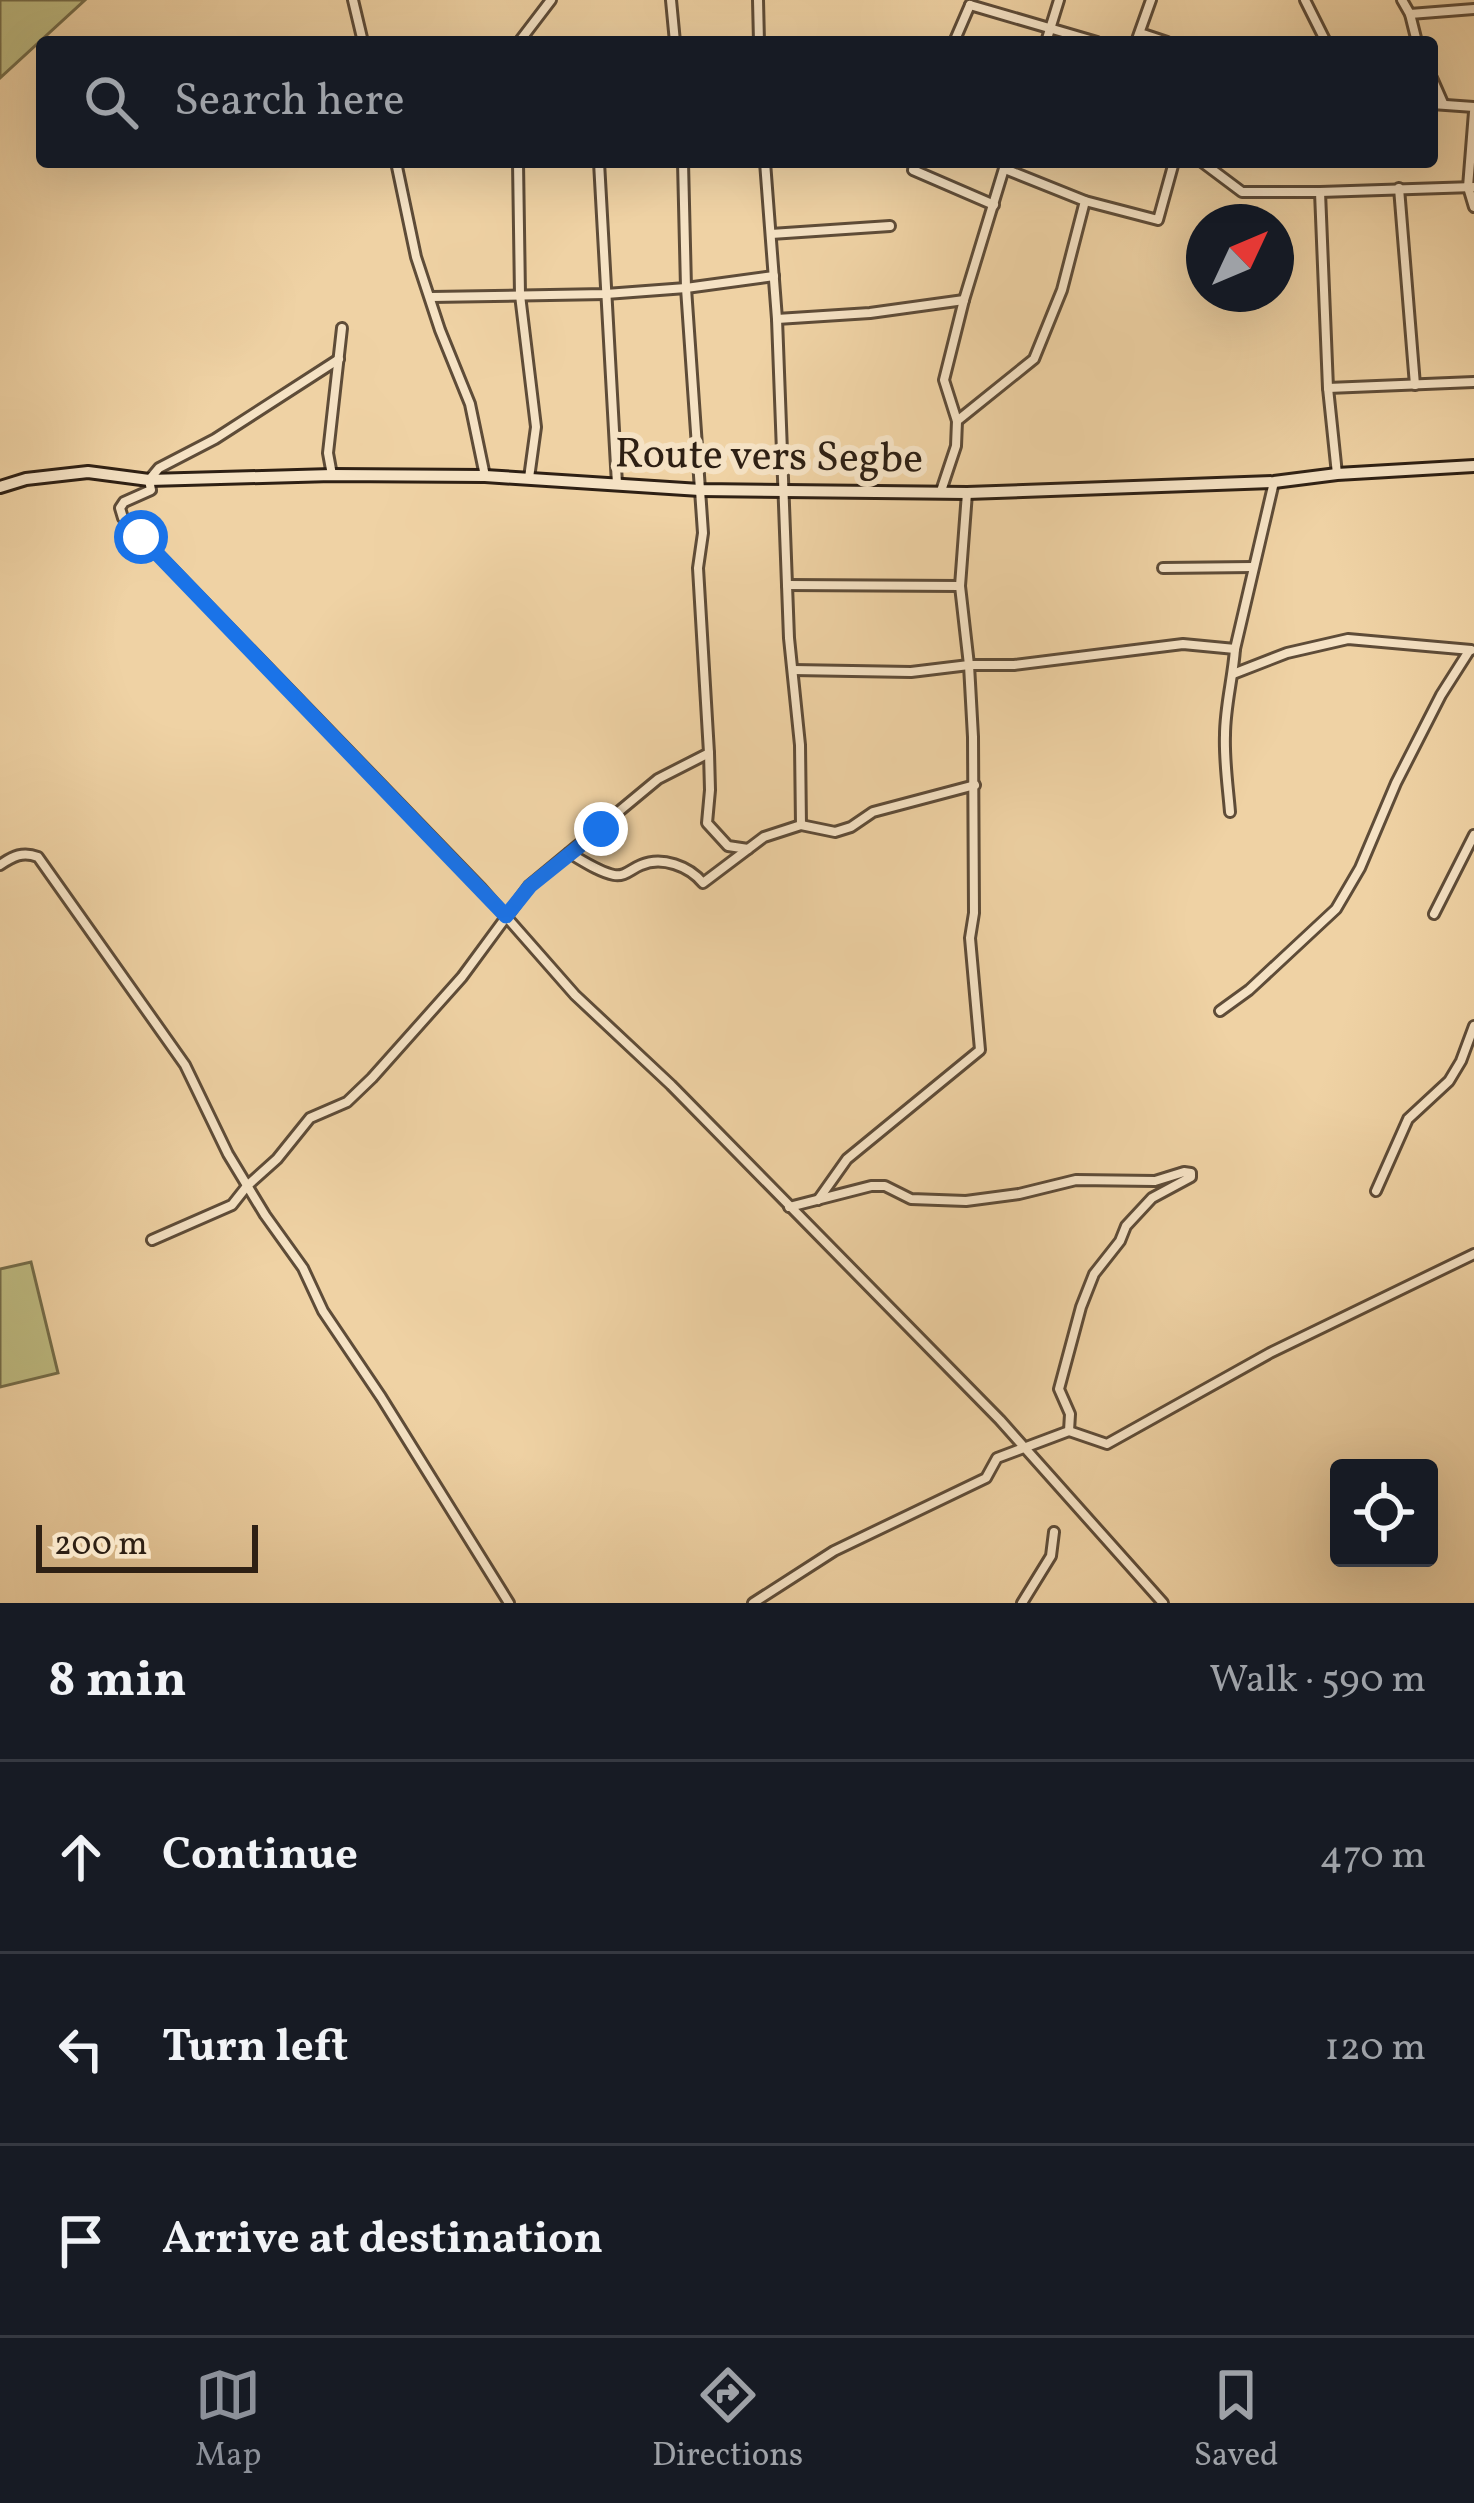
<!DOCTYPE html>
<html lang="en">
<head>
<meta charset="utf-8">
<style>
	:root { --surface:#171b24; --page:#20242c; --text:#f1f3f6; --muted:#9ea1a6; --line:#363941; --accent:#8c9099 }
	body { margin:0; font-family:Vollkorn,serif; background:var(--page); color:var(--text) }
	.controls { position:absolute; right:36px; bottom:36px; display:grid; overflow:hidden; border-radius:12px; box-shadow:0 12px 48px #0002 }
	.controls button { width:108px; height:108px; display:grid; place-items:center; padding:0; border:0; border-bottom:3px solid var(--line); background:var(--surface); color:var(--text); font:60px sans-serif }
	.compass { position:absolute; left:1186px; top:204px; width:108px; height:108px; border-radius:50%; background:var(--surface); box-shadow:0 12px 48px #0002; rotate:46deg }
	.scale { position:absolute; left:36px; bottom:30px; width:222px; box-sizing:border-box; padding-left:12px; border:6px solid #2e2014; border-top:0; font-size:33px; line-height:42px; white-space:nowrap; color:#2e2014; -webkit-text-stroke:9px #f5e2c4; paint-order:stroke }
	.stop { position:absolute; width:36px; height:36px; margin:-27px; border:9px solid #1a73e8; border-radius:50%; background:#fff }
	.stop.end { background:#1a73e8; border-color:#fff; box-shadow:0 3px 12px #0008 }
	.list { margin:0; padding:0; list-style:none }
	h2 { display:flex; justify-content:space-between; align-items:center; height:156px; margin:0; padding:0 48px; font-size:51px }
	h2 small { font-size:39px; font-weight:400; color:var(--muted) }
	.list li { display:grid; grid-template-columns:78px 1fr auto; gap:36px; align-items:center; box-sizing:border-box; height:192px; padding:0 48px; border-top:3px solid var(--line) }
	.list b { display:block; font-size:45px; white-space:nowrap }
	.list em { font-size:39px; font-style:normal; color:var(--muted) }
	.icon { flex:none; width:66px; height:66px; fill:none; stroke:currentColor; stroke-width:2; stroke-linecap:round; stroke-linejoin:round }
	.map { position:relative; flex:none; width:1474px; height:1603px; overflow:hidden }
	.search { position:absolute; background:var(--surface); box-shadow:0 12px 48px #0002; left:36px; right:36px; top:36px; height:132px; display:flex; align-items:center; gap:30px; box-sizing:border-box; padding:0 42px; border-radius:12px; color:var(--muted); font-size:45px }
	.sheet { height:732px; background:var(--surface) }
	nav { display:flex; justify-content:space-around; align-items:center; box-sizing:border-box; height:168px; border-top:3px solid var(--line); background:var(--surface); font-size:33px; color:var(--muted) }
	nav a { display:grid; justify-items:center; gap:6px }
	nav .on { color:var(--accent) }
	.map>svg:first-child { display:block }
	.green { fill:#bebb82; stroke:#766e4b; stroke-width:3 }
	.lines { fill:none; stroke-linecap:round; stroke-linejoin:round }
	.minor-casing { stroke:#5e4c38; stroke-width:14 }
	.secondary-casing { stroke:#2e2014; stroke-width:16 }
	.minor { stroke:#f5e2c4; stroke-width:8 }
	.secondary { stroke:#f5e2c4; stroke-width:10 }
	.route { stroke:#1a73e8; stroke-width:15 }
	.labels { text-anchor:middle; stroke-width:12; stroke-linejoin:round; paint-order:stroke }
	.street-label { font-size:42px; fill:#2e2014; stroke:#f5e2c4 }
</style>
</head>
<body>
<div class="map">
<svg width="1474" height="1603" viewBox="0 0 1474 1603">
	<rect width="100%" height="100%" fill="#efd2a4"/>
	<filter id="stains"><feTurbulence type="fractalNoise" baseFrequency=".00167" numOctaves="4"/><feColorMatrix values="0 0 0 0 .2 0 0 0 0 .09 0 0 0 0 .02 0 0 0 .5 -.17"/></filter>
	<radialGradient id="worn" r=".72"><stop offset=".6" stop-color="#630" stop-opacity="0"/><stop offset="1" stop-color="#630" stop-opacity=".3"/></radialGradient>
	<g class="green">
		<polygon points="0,0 85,0 0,78"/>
		<polygon points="31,1262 58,1373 0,1387 0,1269"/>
	</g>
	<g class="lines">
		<g class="minor-casing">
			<g id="minor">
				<polyline points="353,0 363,42"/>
				<polyline points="671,0 675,42"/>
				<polyline points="758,0 759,42"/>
				<polyline points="1305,0 1326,42"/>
				<polyline points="1402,0 1410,14 1417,42"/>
				<polyline points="970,5 1097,42"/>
				<polyline points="1410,14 1474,9"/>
				<polyline points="1140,33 1167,42"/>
				<polyline points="519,42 551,0"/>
				<polyline points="954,42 970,5"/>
				<polyline points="1046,42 1059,0"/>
				<polyline points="1136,42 1151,0"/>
				<polyline points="1432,78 1443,103"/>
				<polyline points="1432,104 1474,107"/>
				<polyline points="1474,112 1468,187 1474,207"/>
				<polyline points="396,162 416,257 440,330 470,404 485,476"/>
				<polyline points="518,162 520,295 536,427 529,478"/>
				<polyline points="599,162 617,484"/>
				<polyline points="765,162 777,319 789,638 800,745 801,825"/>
				<polyline points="915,162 913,170 994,205"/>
				<polyline points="1202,162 1242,192 1320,192 1474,187"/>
				<polyline points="1005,169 1085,201 1158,220 1174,162"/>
				<polyline points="1399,188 1415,385"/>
				<polyline points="1320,192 1328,388 1337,474"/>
				<polyline points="771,234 890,226"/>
				<polyline points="431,297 606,294 686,288 774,276"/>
				<polyline points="777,319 870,313 964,300"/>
				<polyline points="339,359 215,439 159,468 149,480 151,490 124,502 120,508 123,518 481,888 575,995 671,1085 1000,1420 1163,1603"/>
				<polyline points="1328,388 1474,382"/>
				<polyline points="957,421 1034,359 1062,290 1085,201"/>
				<polyline points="332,475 328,453 342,328"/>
				<polyline points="941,491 956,446 957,421 944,380 964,300 1006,162"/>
				<polyline points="1163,568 1253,567"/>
				<polyline points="787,585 960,586"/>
				<polyline points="793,670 911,672 969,665 1014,665 1183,644 1235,649"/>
				<polyline points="1233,674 1287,653 1348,639 1471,650"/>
				<polyline points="709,753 710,790 707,823 728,846 748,849"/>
				<path d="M1230,812C1228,787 1224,761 1225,735C1225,706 1233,678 1235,649L1274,482"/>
				<path d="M569,853C583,861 599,872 614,875C625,877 631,869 641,865C662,856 689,866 703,883L764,837L801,825L835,832L851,827L873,812L975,785"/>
				<path d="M0,865C13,856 23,851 38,857L185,1065L228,1154L265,1215L303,1268L323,1311L381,1397L509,1603"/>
				<polyline points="1434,914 1474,835"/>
				<polyline points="1220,1011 1249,990 1336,909 1360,868 1396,783 1441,695 1469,651"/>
				<polyline points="1376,1191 1408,1119 1449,1081 1461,1061 1474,1026"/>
				<polyline points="818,1200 847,1159 980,1050 970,938 974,913 973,737 969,665 960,586 967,493"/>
				<polyline points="789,1207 871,1186 885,1186 911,1199 966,1201 1019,1194 1076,1180 1155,1181 1184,1172 1191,1173 1191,1177 1152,1198 1126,1226 1120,1241 1094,1274 1081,1307 1059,1389 1070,1414 1069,1431 1107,1444 1270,1353 1474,1254"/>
				<polyline points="152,1240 232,1205 247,1186 277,1159 310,1118 347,1102 372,1078 462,977 529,886 658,779 709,753 698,568 703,533 686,288 683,162"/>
				<polyline points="753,1603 834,1551 986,1478 997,1458 1069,1431"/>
				<polyline points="1022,1603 1051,1556 1054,1532"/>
			</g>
		</g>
		<g class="secondary-casing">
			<polyline id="secondary" points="0,487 26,479 88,472 149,480 332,475 485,476 700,490 967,493 1274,482 1337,474 1474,466"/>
		</g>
		<use href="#minor" class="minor"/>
		<use href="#secondary" class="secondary"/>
	</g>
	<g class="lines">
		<polyline class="route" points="141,537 506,916 530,886 601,829"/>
	</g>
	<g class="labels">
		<g class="street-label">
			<text transform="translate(769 454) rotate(1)" y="15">Route vers Segbe</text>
		</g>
	</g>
	<rect width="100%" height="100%" filter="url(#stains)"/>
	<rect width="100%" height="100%" fill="url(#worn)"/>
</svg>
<div class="controls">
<button><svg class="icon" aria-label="locate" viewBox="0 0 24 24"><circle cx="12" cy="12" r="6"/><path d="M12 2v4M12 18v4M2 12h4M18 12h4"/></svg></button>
</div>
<svg class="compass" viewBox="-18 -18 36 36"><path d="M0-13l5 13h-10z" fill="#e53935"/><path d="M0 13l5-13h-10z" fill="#9ea1a6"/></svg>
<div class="scale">200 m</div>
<div class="stop" style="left:141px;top:537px"></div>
<div class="stop end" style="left:601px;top:829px"></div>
<div class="search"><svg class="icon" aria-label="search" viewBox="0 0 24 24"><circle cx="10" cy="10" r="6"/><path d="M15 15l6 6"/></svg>Search here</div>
</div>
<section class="sheet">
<h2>8 min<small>Walk · 590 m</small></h2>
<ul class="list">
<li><svg class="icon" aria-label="ahead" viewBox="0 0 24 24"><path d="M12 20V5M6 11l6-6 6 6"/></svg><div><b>Continue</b></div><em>470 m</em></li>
<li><svg class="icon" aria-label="left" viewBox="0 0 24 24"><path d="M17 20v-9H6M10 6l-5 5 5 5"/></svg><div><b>Turn left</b></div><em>120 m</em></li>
<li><svg class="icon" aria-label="arrive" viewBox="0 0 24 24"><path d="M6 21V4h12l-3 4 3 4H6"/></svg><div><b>Arrive at destination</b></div></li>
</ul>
</section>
<nav>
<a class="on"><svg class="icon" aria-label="map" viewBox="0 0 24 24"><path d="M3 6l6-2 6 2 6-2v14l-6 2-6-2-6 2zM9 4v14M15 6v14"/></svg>Map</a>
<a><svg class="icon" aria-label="directions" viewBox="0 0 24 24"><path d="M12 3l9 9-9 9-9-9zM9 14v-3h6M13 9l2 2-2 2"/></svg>Directions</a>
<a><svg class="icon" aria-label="saved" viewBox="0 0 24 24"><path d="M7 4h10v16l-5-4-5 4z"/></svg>Saved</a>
</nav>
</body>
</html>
